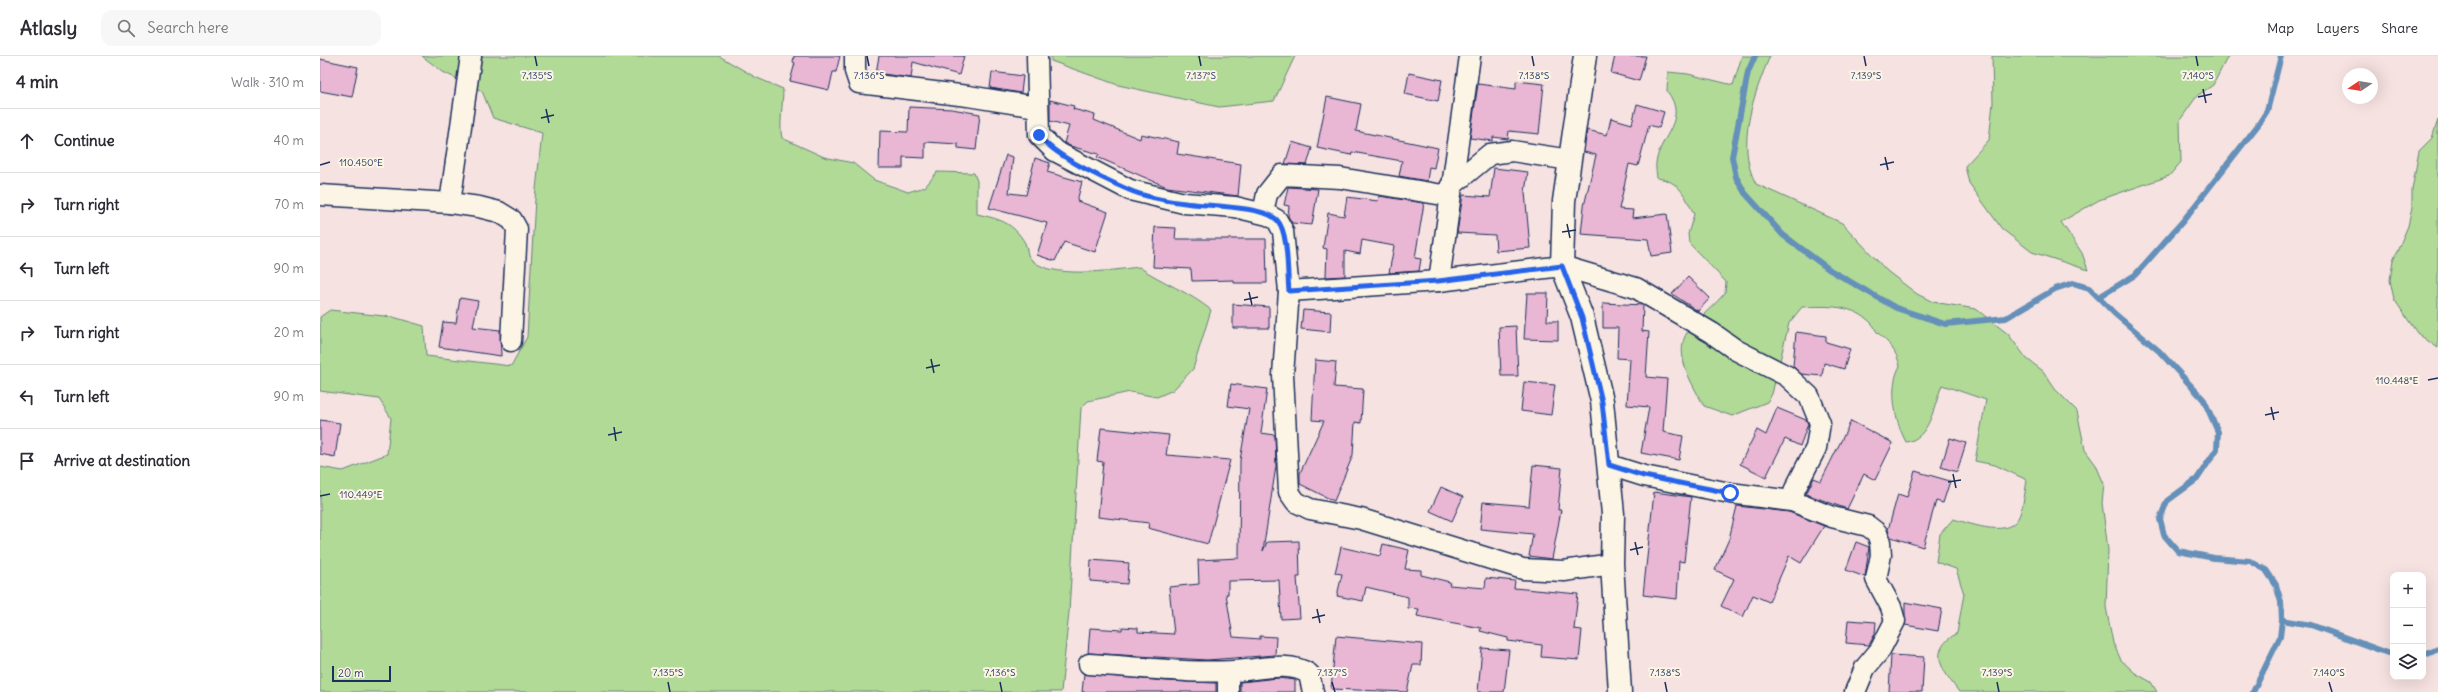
<!DOCTYPE html>
<html lang="en">
<head>
<meta charset="utf-8">
<style>
	:root { --surface:#fff; --page:#f7f7f7; --text:#2b2b33; --muted:#7c7c81; --line:#e1e1e2 }
	body { margin:0; font-family:Delius,sans-serif; background:var(--page); color:var(--text) }
	.controls { position:absolute; right:12px; bottom:12px; display:grid; overflow:hidden; border-radius:8px; box-shadow:0 4px 16px #0002 }
	.controls button { width:36px; height:36px; display:grid; place-items:center; padding:0; border:0; border-bottom:1px solid var(--line); background:var(--surface); color:var(--text); font:20px sans-serif }
	.compass { position:absolute; left:2022px; top:12px; width:36px; height:36px; border-radius:50%; background:var(--surface); box-shadow:0 4px 16px #0002; rotate:258deg }
	.scale { position:absolute; left:12px; bottom:10px; width:59px; box-sizing:border-box; padding-left:4px; border:2px solid #1b2f5e; border-top:0; font-size:11px; line-height:14px; white-space:nowrap; color:#1b2f5e; -webkit-text-stroke:3px #fcf5e5; paint-order:stroke }
	.stop { position:absolute; width:12px; height:12px; margin:-9px; border:3px solid #2563eb; border-radius:50%; background:#fff }
	.stop.end { background:#2563eb; border-color:#fff; box-shadow:0 1px 4px #0008 }
	.list { margin:0; padding:0; list-style:none }
	h2 { display:flex; justify-content:space-between; align-items:center; height:52px; margin:0; padding:0 16px; font-size:17px }
	h2 small { font-size:13px; font-weight:400; color:var(--muted) }
	.list li { display:grid; grid-template-columns:26px 1fr auto; gap:12px; align-items:center; box-sizing:border-box; height:64px; padding:0 16px; border-top:1px solid var(--line) }
	.list b { display:block; font-size:15px; white-space:nowrap }
	.list em { font-size:13px; font-style:normal; color:var(--muted) }
	.icon { flex:none; width:22px; height:22px; fill:none; stroke:currentColor; stroke-width:2; stroke-linecap:round; stroke-linejoin:round }
	.map { position:relative; flex:none; width:2118px; height:636px; overflow:hidden }
	header { display:flex; align-items:center; gap:24px; box-sizing:border-box; height:56px; padding:0 20px; background:var(--surface); border-bottom:1px solid var(--line) }
	header strong { font-size:19px }
	nav { display:flex; gap:22px; margin-inline-start:auto; font-size:14px }
	.search { width:280px; height:36px; background:var(--page); display:flex; align-items:center; gap:10px; box-sizing:border-box; padding:0 14px; border-radius:12px; color:var(--muted); font-size:15px }
	main { display:flex }
	aside { flex:1; background:var(--surface) }
	.map>svg:first-child { display:block }
	.green { fill:#b1da96; stroke:#66847a }
	.lines { fill:none; stroke-linecap:round; stroke-linejoin:round }
	.stream { stroke:#6590b9; stroke-width:6 }
	.building { fill:#e9b6d3; stroke:#1b2f5e }
	.street-casing { stroke:#1b2f5e; stroke-width:23 }
	.secondary-casing { stroke:#1b2f5e; stroke-width:25 }
	.street { stroke:#fcf5e5; stroke-width:20 }
	.secondary { stroke:#fcf5e5; stroke-width:22 }
	.route { stroke:#2563eb; stroke-width:5 }
	.ticks { fill:none; stroke:#1b2f5e; stroke-width:1.5 }
	.ticks-label { font-size:10px; text-anchor:middle; fill:#1b2f5e; stroke:#fcf5e5; stroke-width:4; stroke-linejoin:round; paint-order:stroke }
</style>
</head>
<body>
<header>
<strong>Atlasly</strong>
<div class="search"><svg class="icon" aria-label="search" viewBox="0 0 24 24"><circle cx="10" cy="10" r="6"/><path d="M15 15l6 6"/></svg>Search here</div>
<nav><a>Map</a><a>Layers</a><a>Share</a></nav>
</header>
<main>
<aside>
<h2>4 min<small>Walk · 310 m</small></h2>
<ul class="list">
<li><svg class="icon" aria-label="ahead" viewBox="0 0 24 24"><path d="M12 20V5M6 11l6-6 6 6"/></svg><div><b>Continue</b></div><em>40 m</em></li>
<li><svg class="icon" aria-label="right" viewBox="0 0 24 24"><path d="M7 20v-9h11M14 6l5 5-5 5"/></svg><div><b>Turn right</b></div><em>70 m</em></li>
<li><svg class="icon" aria-label="left" viewBox="0 0 24 24"><path d="M17 20v-9H6M10 6l-5 5 5 5"/></svg><div><b>Turn left</b></div><em>90 m</em></li>
<li><svg class="icon" aria-label="right" viewBox="0 0 24 24"><path d="M7 20v-9h11M14 6l5 5-5 5"/></svg><div><b>Turn right</b></div><em>20 m</em></li>
<li><svg class="icon" aria-label="left" viewBox="0 0 24 24"><path d="M17 20v-9H6M10 6l-5 5 5 5"/></svg><div><b>Turn left</b></div><em>90 m</em></li>
<li><svg class="icon" aria-label="arrive" viewBox="0 0 24 24"><path d="M6 21V4h12l-3 4 3 4H6"/></svg><div><b>Arrive at destination</b></div></li>
</ul>
</aside>
<div class="map">
<svg width="2118" height="636" viewBox="0 0 2118 636">
	<rect width="100%" height="100%" fill="#f6e2e0"/>
	<filter id="ink" filterUnits="userSpaceOnUse"><feTurbulence type="fractalNoise" baseFrequency=".025" numOctaves="2"/><feDisplacementMap in="SourceGraphic" scale="8" xChannelSelector="R" yChannelSelector="G"/><feConvolveMatrix kernelMatrix="1 2 1 2 8 2 1 2 1" color-interpolation-filters="sRGB"/></filter>
	<g filter="url(#ink)">
		<g class="green">
			<path d="M102,0H399L435,21L463,33C463,47 459,71 462,82L504,101L533,107L554,124L588,136L605,131L617,116L654,117L657,125V158C679,163 693,166 705,187C707,191 707,198 709,201C727,225 793,214 819,211C843,227 869,236 891,254L873,313L853,334L837,341L810,336L768,345L761,352L749,556L741,636H0V411L23,415L67,398L71,362L59,343L0,335V261L10,254L73,261L104,270L106,300L191,310L207,281L215,143L222,77L173,62L162,35L123,16Z"/>
			<polygon points="731,0 975,0 954,45 899,51 798,29 731,5"/>
			<path d="M1422,0H1450C1434,37 1415,89 1436,128L1522,167L1567,215L1597,238L1613,246L1656,253L1688,278L1707,303L1723,315L1735,333L1757,355L1765,394L1776,409L1784,428L1782,447L1788,494L1786,551L1793,587L1801,604L1815,617L1831,626L1837,636H1639C1623,614 1606,596 1637,577L1644,538L1636,513L1616,506L1620,478L1633,463C1653,468 1691,484 1700,458C1704,447 1705,435 1707,424L1675,409L1655,405L1666,344L1622,329C1614,349 1610,383 1586,386C1575,366 1568,330 1580,310C1576,294 1569,287 1558,277C1555,275 1555,271 1553,269C1535,248 1507,250 1482,251L1469,267L1452,338L1447,346L1412,360L1384,350C1372,327 1349,294 1372,270C1383,258 1395,249 1405,237L1406,226L1369,187L1368,178L1374,158C1365,140 1360,125 1337,122C1337,118 1335,111 1336,107C1340,79 1369,64 1347,35L1348,16L1368,18L1413,29Z"/>
			<polygon points="1672,0 1908,0 1893,29 1877,40 1860,64 1861,106 1849,120 1779,144 1741,166 1762,197 1768,214 1712,196 1682,173 1649,127 1645,110 1669,84 1673,47"/>
			<polygon points="2118,64 2118,292 2097,277 2074,243 2070,224 2073,205 2088,170 2092,152 2092,134 2099,95 2112,82"/>
		</g>
		<g class="lines">
			<g class="stream">
				<polyline points="1435,0 1428,16 1412,101 1416,121 1425,137 1463,179 1510,214 1576,252 1625,268 1686,262 1735,233 1753,227 1769,232 1795,258 1839,295 1884,344 1898,376 1897,393 1877,423 1847,445 1840,463 1844,479 1858,495 1894,502 1930,505 1946,514 1956,529 1961,546 1962,564 1960,581 1933,636"/>
				<polyline points="1779,241 1815,219 1863,165 1938,69 1947,55 1961,0"/>
				<polyline points="1962,564 1991,569 2073,599"/>
				<polyline points="2103,600 2118,593"/>
			</g>
		</g>
		<g class="building">
			<polygon points="474,0 520,0 516,16 513,16 509,34 470,25 475,7 473,6"/>
			<polygon points="559,0 644,0 639,19 593,6 591,22 556,17"/>
			<polygon points="1295,0 1326,0 1319,25 1291,17"/>
			<polygon points="0,3 38,11 32,41 0,35"/>
			<polygon points="672,16 703,20 701,37 670,32"/>
			<polygon points="1089,17 1122,24 1118,45 1085,38"/>
			<polygon points="1196,25 1224,28 1219,78 1189,75 1188,83 1173,81 1173,85 1150,82 1158,28 1196,33"/>
			<polygon points="1007,41 1041,48 1036,75 1118,92 1114,112 1109,111 1107,125 1079,120 1082,105 1032,96 1031,99 997,92"/>
			<polygon points="730,44 754,50 753,53 775,59 774,64 820,83 821,78 859,86 857,98 921,108 918,140 847,131 777,101 779,98 750,90 744,87 749,70 730,65"/>
			<polygon points="1317,48 1344,56 1339,72 1329,69 1318,110 1309,108 1299,153 1313,154 1312,162 1347,158 1352,197 1331,200 1328,183 1261,178 1264,150 1276,99 1264,96 1267,74 1287,79 1291,62 1312,68"/>
			<polygon points="589,51 632,53 660,58 656,94 638,92 638,88 605,86 605,102 583,101 583,112 559,112 560,75 588,76"/>
			<polygon points="972,86 992,92 987,109 965,108"/>
			<polygon points="686,99 693,101 689,137 706,139 715,102 730,107 727,116 762,126 757,145 788,156 775,196 744,186 735,205 717,199 727,167 669,152"/>
			<polygon points="1174,112 1208,116 1205,136 1210,192 1176,195 1175,179 1137,177 1143,139 1170,141"/>
			<polygon points="968,131 998,133 992,169 972,167 968,160 969,150 964,149"/>
			<polygon points="1059,140 1104,147 1095,202 1101,203 1099,215 1069,217 1074,190 1042,184 1040,198 1025,195 1025,220 1006,221 1007,193 1003,192 1008,157 1024,160 1027,141 1058,145"/>
			<polygon points="835,171 856,172 855,183 946,183 947,227 914,227 914,224 872,225 871,213 833,211"/>
			<polygon points="1368,221 1390,242 1378,255 1352,238"/>
			<polygon points="1207,237 1228,237 1227,265 1238,265 1238,284 1204,283"/>
			<polygon points="140,242 158,245 153,271 180,274 181,300 119,291 123,266 136,267"/>
			<polygon points="1283,247 1323,249 1322,275 1329,276 1326,321 1347,323 1343,376 1363,380 1359,404 1321,397 1329,351 1307,349 1310,303 1297,302 1298,272 1283,272"/>
			<polygon points="913,248 949,251 949,272 913,272"/>
			<polygon points="983,254 1011,256 1010,276 981,273"/>
			<polygon points="1196,270 1198,320 1181,320 1179,271"/>
			<polygon points="1476,276 1506,280 1506,286 1530,293 1524,313 1504,307 1502,320 1481,318 1473,310"/>
			<polygon points="995,304 1016,306 1014,331 1043,333 1041,367 1035,366 1033,399 1014,445 980,428 980,417 1004,365 992,364"/>
			<polygon points="1204,326 1235,329 1231,359 1201,355"/>
			<polygon points="911,328 947,333 941,377 955,379 956,410 943,495 947,486 979,485 980,521 977,521 980,562 961,563 959,524 908,525 908,538 906,538 913,581 940,583 940,580 956,581 955,599 887,604 768,597 770,572 802,574 802,571 818,572 818,576 854,578 849,531 879,528 878,504 919,502 920,404 929,353 908,350"/>
			<polygon points="1457,352 1486,364 1488,368 1480,390 1465,383 1446,421 1420,408 1437,374 1446,379"/>
			<polygon points="0,364 20,367 15,401 0,398"/>
			<polygon points="1531,365 1573,387 1555,424 1544,418 1527,453 1486,438 1494,422 1501,425"/>
			<polygon points="781,372 849,379 846,399 910,404 888,488 828,472 829,467 778,461 783,406 777,405"/>
			<polygon points="1630,382 1646,387 1637,416 1621,411"/>
			<polygon points="1213,409 1242,412 1238,454 1241,454 1232,503 1209,500 1213,478 1160,473 1163,446 1209,450"/>
			<polygon points="1595,415 1630,425 1623,447 1616,445 1603,491 1571,481 1568,474 1578,438 1587,441"/>
			<polygon points="1121,431 1143,441 1132,465 1110,455"/>
			<polygon points="1334,436 1371,441 1364,506 1359,505 1357,543 1323,539"/>
			<polygon points="1417,450 1469,456 1504,470 1481,507 1469,500 1449,546 1433,539 1423,561 1401,550 1414,523 1395,514 1409,483"/>
			<polygon points="1536,486 1549,491 1545,521 1526,514"/>
			<polygon points="1063,488 1089,494 1085,513 1101,514 1101,519 1130,526 1129,529 1165,532 1166,522 1195,525 1194,532 1258,538 1254,573 1262,574 1259,604 1221,601 1222,589 1188,585 1188,582 1160,575 1161,572 1097,560 1099,553 1088,552 1088,541 1046,531 1043,545 1017,540 1022,518 1015,517 1021,491 1060,500"/>
			<polygon points="771,504 809,507 807,528 770,525"/>
			<polygon points="1585,546 1622,553 1618,575 1585,569"/>
			<polygon points="1528,564 1556,566 1555,578 1549,589 1526,587"/>
			<polygon points="1016,580 1102,588 1101,609 1093,609 1087,636 1011,633"/>
			<polygon points="1162,592 1189,594 1184,636 1158,636"/>
			<polygon points="1571,599 1604,601 1602,636 1569,636"/>
			<polygon points="764,618 847,625 896,627 896,636 762,636"/>
			<polygon points="958,622 975,624 975,636 920,636 920,626"/>
		</g>
		<g class="lines">
			<g class="street-casing">
				<g id="street">
					<polyline points="535,0 535,15 539,27 648,40 717,51"/>
					<polyline points="717,0 719,79 735,95 810,134 864,147 915,151 948,159 957,164 963,175 969,235 963,319 969,436 976,446 990,453 1041,463 1203,513 1244,515 1292,508"/>
					<polyline points="1130,131 1170,98 1192,95 1250,104"/>
					<polyline points="0,139 130,147 159,151 179,156 192,164 197,173 191,285"/>
					<polyline points="130,147 151,0"/>
					<polyline points="943,157 947,138 962,119 1020,122 1129,140"/>
					<polyline points="1119,225 1150,0"/>
					<polyline points="969,235 1119,225 1242,210 1316,232 1392,277 1416,294 1467,320 1489,340 1500,367 1496,392 1475,433 1472,445"/>
					<polyline points="1289,409 1324,420 1410,437 1472,445 1512,461 1548,470 1557,477 1560,486 1561,499 1556,523 1571,551 1575,565 1560,594 1545,612 1535,636"/>
					<path d="M769,608C820,611 875,619 926,614C945,612 972,606 989,618L993,636"/>
					<polyline points="908,636 908,616"/>
				</g>
			</g>
			<g class="secondary-casing">
				<polyline id="secondary" points="1265,0 1244,145 1242,210 1262,261 1282,345 1293,458 1292,508 1300,636"/>
			</g>
			<use href="#street" class="street"/>
			<use href="#secondary" class="secondary"/>
		</g>
	</g>
	<g class="lines" filter="url(#ink)">
		<path class="route" d="M719,79C732,99 786,124 809,134C825,141 848,145 865,147C885,150 944,150 957,164C969,176 967,218 969,235L1118,225L1242,210L1262,262L1282,346L1289,409L1324,420L1410,437"/>
	</g>
	<path class="ticks" d="M215,0L217,10M547,0L549,10M879,0L881,10M1212,0L1214,10M1544,0L1546,10M1876,0L1878,10M1883,33L1886,47M1878,41L1892,38M226,53L229,67M221,62L234,59M1565,101L1568,114M0,109L10,106M1560,109L1574,106M1247,168L1250,182M1242,176L1256,174M929,236L932,249M924,244L938,241M611,303L614,317M606,312L620,309M2108,324L2118,322M1951,351L1954,364M1945,359L1959,356M294,371L296,385M288,379L302,376M1633,418L1636,432M1628,426L1641,424M0,440L10,438M1315,486L1318,499M1310,494L1323,491M997,553L1000,567M992,562L1005,559M348,626L350,636M680,626L682,636M1012,626L1015,636M1345,626L1347,636M1677,626L1679,636M2009,626L2012,636"/>
	<g class="ticks-label">
		<text x="217" y="23">7.135°S</text>
		<text x="549" y="23">7.136°S</text>
		<text x="881" y="23">7.137°S</text>
		<text x="1214" y="23">7.138°S</text>
		<text x="1546" y="23">7.139°S</text>
		<text x="1878" y="23">7.140°S</text>
		<text x="41" y="110">110.450°E</text>
		<text x="2077" y="328">110.448°E</text>
		<text x="41" y="442">110.449°E</text>
		<text x="348" y="620">7.135°S</text>
		<text x="680" y="620">7.136°S</text>
		<text x="1012" y="620">7.137°S</text>
		<text x="1345" y="620">7.138°S</text>
		<text x="1677" y="620">7.139°S</text>
		<text x="2009" y="620">7.140°S</text>
	</g>
</svg>
<div class="controls">
<button>+</button>
<button>−</button>
<button><svg class="icon" aria-label="layers" viewBox="0 0 24 24"><path d="M12 4l9 5-9 5-9-5zM3 14l9 5 9-5"/></svg></button>
</div>
<svg class="compass" viewBox="-18 -18 36 36"><path d="M0-13l5 13h-10z" fill="#e53935"/><path d="M0 13l5-13h-10z" fill="#7c7c81"/></svg>
<div class="scale">20 m</div>
<div class="stop" style="left:1410px;top:437px"></div>
<div class="stop end" style="left:719px;top:79px"></div>
</div>
</main>
</body>
</html>
